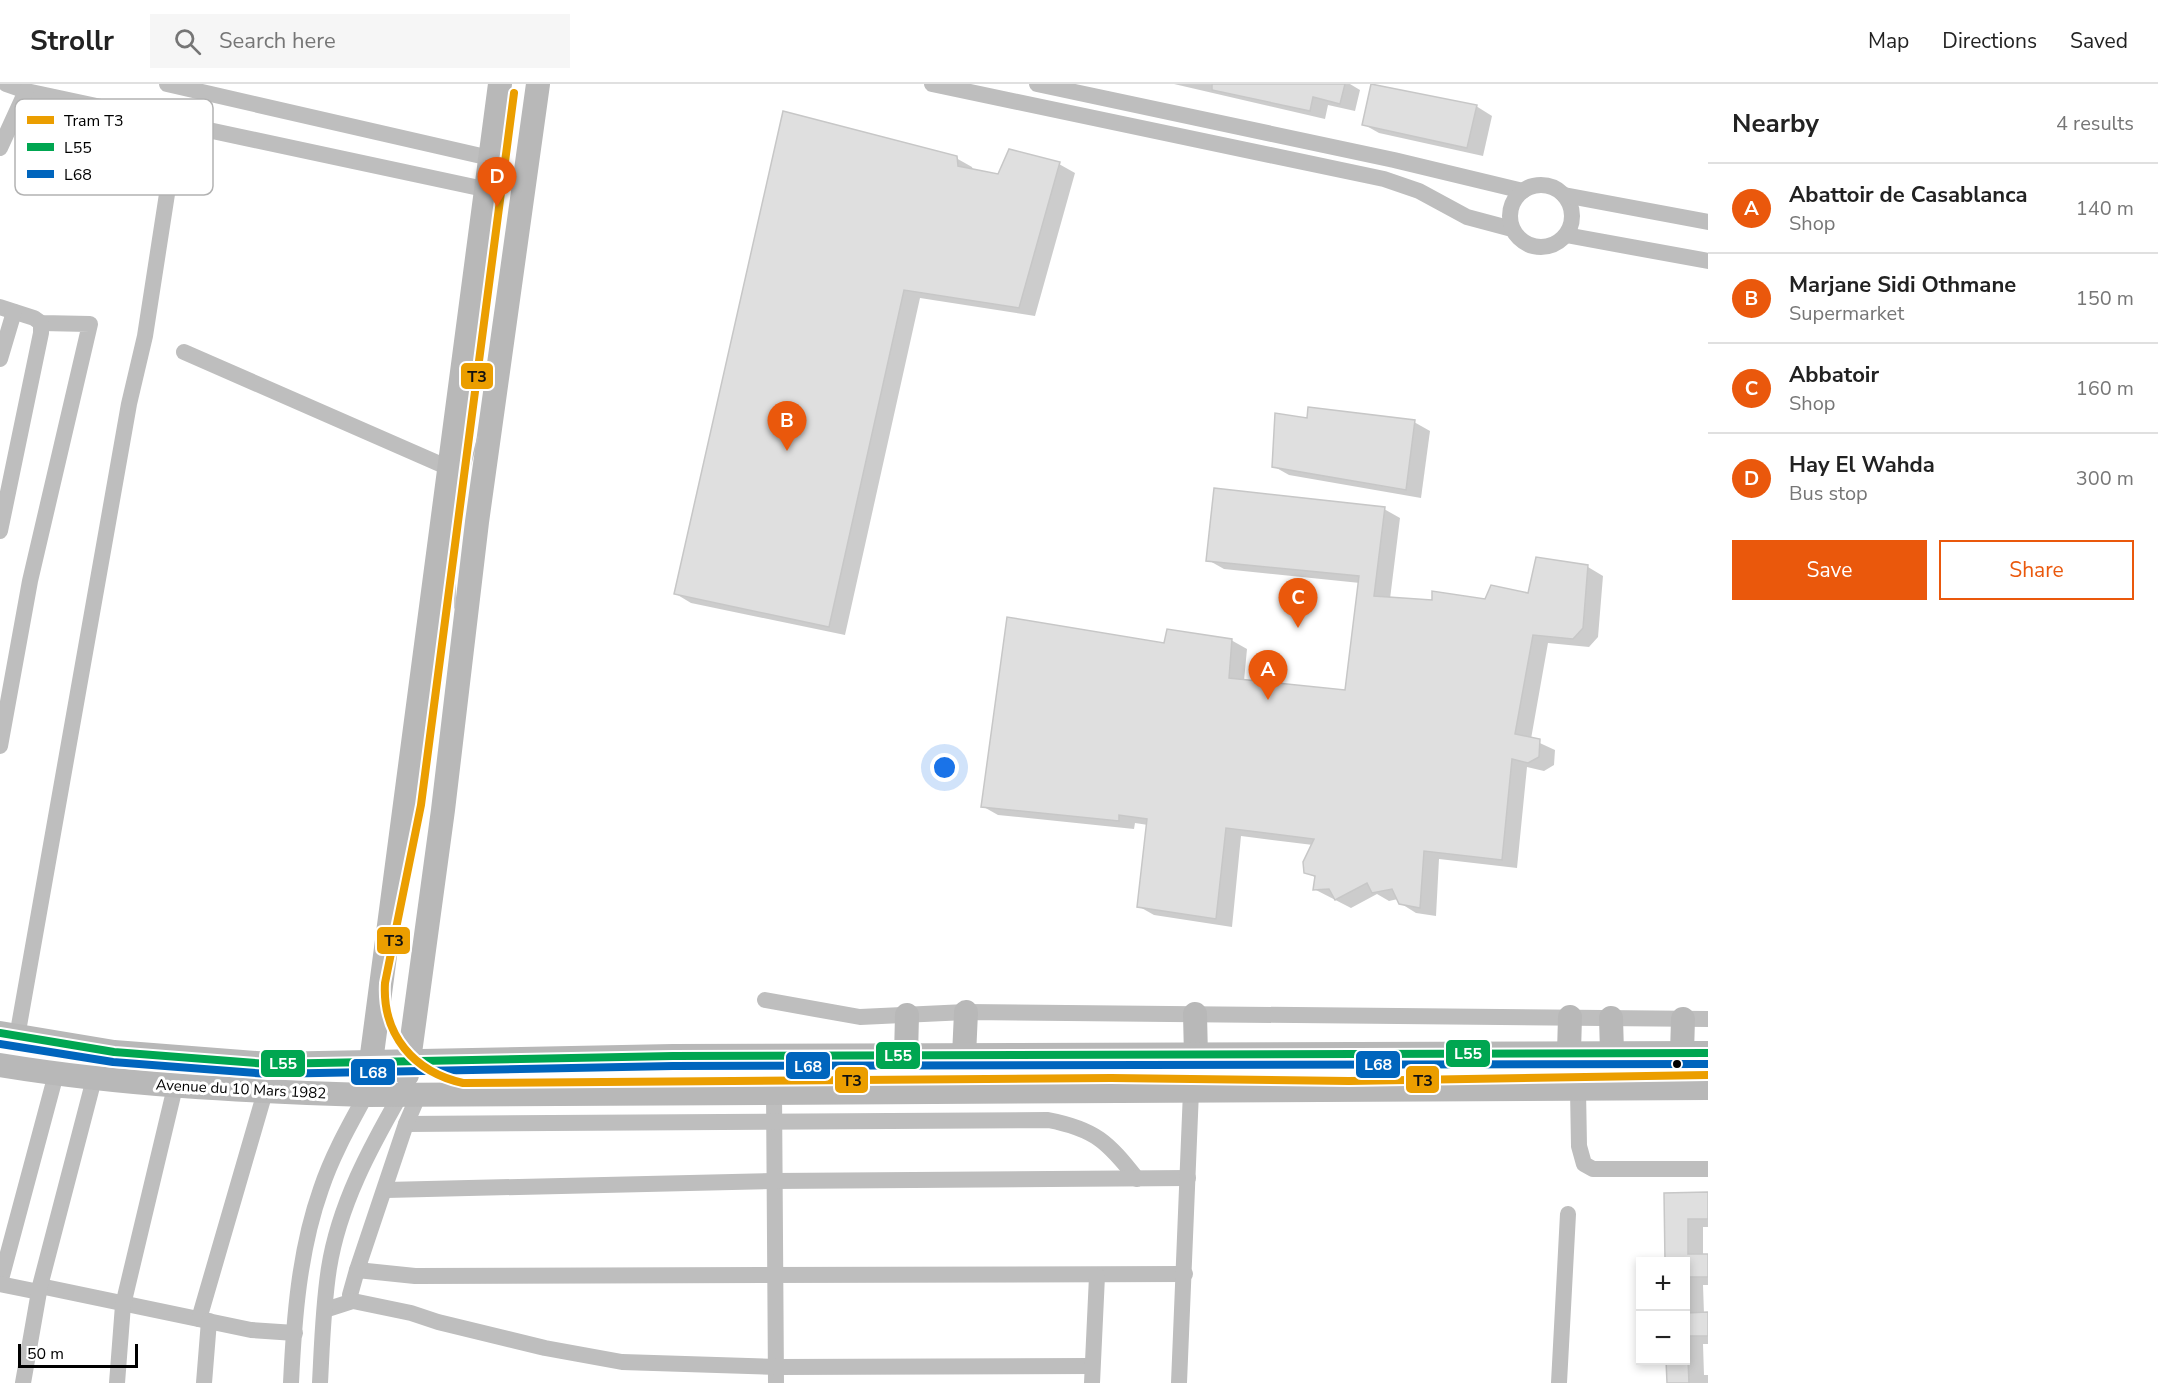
<!DOCTYPE html>
<html lang="en">
<head>
<meta charset="utf-8">
<style>
	:root { --surface:#fff; --page:#f6f6f6; --text:#222; --muted:#767676; --line:#e0e0e0; --accent:#ea580c }
	body { margin:0; font-family:"Nunito Sans",sans-serif; background:var(--page); color:var(--text) }
	.controls { position:absolute; right:18px; bottom:18px; display:grid; overflow:hidden; border-radius:0px; box-shadow:0 3px 9px #0003 }
	.controls button { width:54px; height:54px; display:grid; place-items:center; padding:0; border:0; border-bottom:2px solid var(--line); background:var(--surface); color:var(--text); font:30px sans-serif }
	.scale { position:absolute; left:18px; bottom:15px; width:120px; box-sizing:border-box; padding-left:6px; border:3px solid #000; border-top:0; font-size:16px; line-height:21px; white-space:nowrap; color:#000; -webkit-text-stroke:4px #fff; paint-order:stroke }
	.you { position:absolute; left:945px; top:684px; width:21px; height:21px; margin:-15px; border:4px solid #fff; border-radius:50%; background:#1a73e8; box-shadow:0 0 0 9px #1a73e833 }
	.badge { display:grid; place-items:center; width:39px; height:39px; border-radius:50%; background:var(--accent); color:#fff; font-size:20px; font-weight:700 }
	.pin { position:absolute; translate:-50% -50px; filter:drop-shadow(0 2px 3px #0008) }
	.pin::after { content:''; position:absolute; top:32px; width:21px; height:18px; background:inherit; clip-path:polygon(0 0,100% 0,50% 100%) }
	.list { margin:0; padding:0; list-style:none }
	h2 { display:flex; justify-content:space-between; align-items:center; height:78px; margin:0; padding:0 24px; font-size:26px }
	h2 small { font-size:20px; font-weight:400; color:var(--muted) }
	.list li { display:grid; grid-template-columns:39px 1fr auto; gap:18px; align-items:center; box-sizing:border-box; height:90px; padding:0 24px; border-top:2px solid var(--line) }
	.list b { display:block; font-size:22px; white-space:nowrap }
	.list p { margin:0; font-size:20px; white-space:nowrap; color:var(--muted) }
	.list em { font-size:20px; font-style:normal; color:var(--muted) }
	.actions { display:flex; gap:12px; padding:18px 24px }
	.actions a { flex:1; padding:14px 0; border:2px solid var(--accent); border-radius:0px; text-align:center; font-size:21px; color:var(--accent) }
	.actions .main { background:var(--accent); color:#fff }
	.icon { flex:none; width:33px; height:33px; fill:none; stroke:currentColor; stroke-width:2; stroke-linecap:round; stroke-linejoin:round }
	.map { position:relative; flex:none; width:1708px; height:1299px; overflow:hidden }
	header { display:flex; align-items:center; gap:36px; box-sizing:border-box; height:84px; padding:0 30px; background:var(--surface); border-bottom:2px solid var(--line) }
	header strong { font-size:28px }
	nav { display:flex; gap:33px; margin-inline-start:auto; font-size:21px }
	.search { width:420px; height:54px; background:var(--page); display:flex; align-items:center; gap:15px; box-sizing:border-box; padding:0 21px; border-radius:0px; color:var(--muted); font-size:22px }
	main { display:flex }
	aside { flex:1; background:var(--surface) }
	.map>svg:first-child { display:block }
	.shadow { fill:#0003 }
	.building { fill:#dfdfdf; stroke:#c7c7c7; stroke-width:1.5 }
	.lines { fill:none; stroke-linecap:round; stroke-linejoin:round }
	.street { stroke:#bebebe; stroke-width:16 }
	.secondary { stroke:#b8b8b8; stroke-width:24 }
	.tram { stroke:#bebebe; stroke-width:1.5 }
	.bus-1-casing { stroke:#fff; stroke-width:12 }
	.bus-2-casing { stroke:#fff; stroke-width:12 }
	.bus-1 { stroke:#00a651; stroke-width:8 }
	.bus-2 { stroke:#0065bd; stroke-width:8 }
	.tram-1-casing { stroke:#fff; stroke-width:12 }
	.tram-1 { stroke:#eb9e00; stroke-width:8 }
	.bus-dot { fill:#000; stroke:#fff; stroke-width:2 }
	.labels { text-anchor:middle; stroke-width:6; stroke-linejoin:round; paint-order:stroke }
	.street-label { font-size:15px; fill:#000; stroke:#fff }
	.key { fill:#fff; stroke:#b2b2b2; stroke-width:1.5 }
	.key-label { font-size:16px; fill:#000 }
	.line-badge { stroke:#fff; stroke-width:2 }
	.badge-label { font-size:16px; text-anchor:middle; font-weight:bold; fill:#fff }
	.pale-badge-label { font-size:16px; text-anchor:middle; font-weight:bold; fill:#111 }
</style>
</head>
<body>
<header>
<strong>Strollr</strong>
<div class="search"><svg class="icon" aria-label="search" viewBox="0 0 24 24"><circle cx="10" cy="10" r="6"/><path d="M15 15l6 6"/></svg>Search here</div>
<nav><a>Map</a><a>Directions</a><a>Saved</a></nav>
</header>
<main>
<div class="map">
<svg width="1708" height="1299" viewBox="0 0 1708 1299">
	<rect width="100%" height="100%" fill="#fff"/>
	<g class="shadow">
		<polygon points="1174,0 1350,0 1360,6 1355,27 1328,21 1325,35"/>
		<polygon points="1372,0 1476,22 1492,32 1483,72 1379,49 1363,40"/>
		<polygon points="956,74 972,83 973,86 999,91 1059,80 1075,89 1035,232 920,214 845,551 691,519 676,510"/>
		<polygon points="1308,335 1414,338 1430,347 1421,414 1289,391 1273,382"/>
		<polygon points="1384,425 1400,434 1390,515 1434,518 1486,517 1529,511 1588,483 1603,492 1598,553 1589,563 1548,559 1531,655 1555,666 1554,681 1544,687 1527,683 1517,784 1439,775 1436,832 1416,829 1400,819 1398,815 1389,817 1377,810 1351,824 1314,805 1317,794 1305,788 1313,761 1241,752 1232,843 1154,831 1138,822 1148,741 1135,739 1134,745 998,731 982,722 1165,560 1231,556 1247,565 1244,597 1346,607 1360,499 1224,485 1208,476"/>
		<polygon points="1708,1110 1708,1143 1703,1143 1703,1172 1708,1172 1708,1201 1703,1201 1704,1230 1708,1230 1708,1260 1703,1260 1704,1291 1708,1291 1708,1299 1668,1299 1686,1276 1686,1178 1666,1111"/>
	</g>
	<g class="building">
		<polygon points="1212,0 1345,0 1340,20 1313,13 1310,27 1212,6"/>
		<polygon points="1371,0 1477,21 1467,64 1362,41"/>
		<polygon points="783,27 957,72 958,82 998,90 1009,65 1060,78 1019,224 904,206 829,543 674,510"/>
		<polygon points="1308,323 1415,336 1406,406 1272,383 1275,329 1307,334"/>
		<polygon points="1214,404 1385,423 1374,512 1432,516 1432,507 1485,515 1491,501 1528,509 1536,473 1588,481 1583,544 1573,555 1533,551 1515,650 1540,655 1539,673 1528,679 1512,675 1502,776 1424,767 1420,824 1399,820 1392,805 1372,809 1367,799 1335,816 1329,805 1313,806 1315,792 1304,789 1303,778 1314,755 1226,744 1216,835 1137,823 1147,735 1119,731 1119,737 981,723 1007,533 1164,559 1167,545 1232,555 1229,594 1345,606 1359,492 1206,477"/>
		<polygon points="1708,1108 1708,1135 1688,1135 1688,1170 1708,1170 1708,1193 1686,1193 1686,1178 1665,1178 1664,1109"/>
		<polygon points="1708,1228 1708,1252 1686,1252 1686,1229"/>
		<polygon points="1666,1276 1688,1276 1689,1299 1667,1299"/>
	</g>
	<g class="lines">
		<g class="street">
			<polyline points="6,0 26,7 484,105"/>
			<polyline points="167,0 490,74"/>
			<polyline points="932,0 1384,95 1419,107 1467,133 1512,145"/>
			<polyline points="1037,0 1394,76 1523,107"/>
			<polyline points="0,64 26,7"/>
			<circle cx="1541" cy="132" r="31"/>
			<polyline points="1564,111 1708,138"/>
			<polyline points="1566,151 1708,177"/>
			<polyline points="0,223 34,234 41,239 90,240 30,497 0,662"/>
			<polyline points="184,268 449,384"/>
			<polyline points="0,275 14,228"/>
			<polyline points="0,447 41,249 41,239"/>
			<polyline points="765,916 860,933 966,928 1708,935"/>
			<polyline points="17,953 129,320 145,252 178,39"/>
			<polyline points="1578,1006 1579,1062 1584,1080 1593,1085 1708,1085"/>
			<polyline points="774,1007 776,1299"/>
			<path d="M406,1040L1048,1036C1095,1045 1108,1058 1137,1095"/>
			<polyline points="386,1106 773,1097 1188,1094"/>
			<polyline points="357,1186 415,1192 1185,1190"/>
			<polyline points="0,1199 56,990"/>
			<polyline points="0,1200 39,1208"/>
			<polyline points="40,1202 251,1246 295,1249"/>
			<polyline points="353,1217 350,1211 357,1186 406,1040 419,1010"/>
			<polyline points="325,1226 353,1217 411,1229 438,1238 545,1264 622,1278 777,1283 1092,1282"/>
			<polyline points="199,1235 265,1008"/>
			<polyline points="23,1299 40,1202 94,995"/>
			<polyline points="117,1299 123,1221 175,1003"/>
			<polyline points="204,1299 209,1237"/>
			<path d="M291,1299C294,1235 299,1167 321,1105C332,1072 349,1042 366,1011"/>
			<path d="M320,1299C322,1261 323,1222 329,1184C339,1121 370,1064 401,1010"/>
			<polyline points="1092,1299 1097,1192"/>
			<polyline points="1179,1299 1191,1007"/>
			<polyline points="1559,1299 1568,1130"/>
		</g>
		<g class="secondary">
			<polyline points="1195,930 1196,972"/>
			<polyline points="1611,934 1612,968"/>
			<polyline points="0,949 114,968 268,980 673,972 1708,969"/>
			<polyline points="1569,968 1570,933"/>
			<polyline points="1682,969 1683,935"/>
			<polyline points="906,972 907,931"/>
			<polyline points="964,972 966,928"/>
			<path d="M0,981C122,1001 243,1007 366,1011L1708,1004"/>
			<polyline points="407,991 443,726 477,438 538,0"/>
			<polyline points="369,993 500,0"/>
		</g>
		<g class="tram">
			<polyline points="460,420 478,353"/>
			<polyline points="455,524 455,456"/>
		</g>
		<g class="bus-1-casing">
			<polyline id="bus-1" points="0,949 114,968 268,980 673,972 1708,969"/>
		</g>
		<g class="bus-2-casing">
			<polyline id="bus-2" points="0,960 113,978 268,990 673,982 1708,980"/>
		</g>
		<use href="#bus-1" class="bus-1"/>
		<use href="#bus-2" class="bus-2"/>
		<g class="tram-1-casing">
			<path id="tram-1" d="M514,9L421,721L385,899C382,951 414,988 463,999L1111,994L1349,997L1708,991"/>
		</g>
		<use href="#tram-1" class="tram-1"/>
	</g>
	<circle class="bus-dot" cx="1677" cy="980" r="5"/>
	<g class="labels">
		<g class="street-label">
			<text transform="translate(241 1005) rotate(3)" y="5">Avenue du 10 Mars 1982</text>
		</g>
	</g>
	<rect x="15" y="15" width="198" height="96" rx="9" class="key"/>
	<rect x="27" y="32" width="27" height="8" fill="#eb9e00"/>
	<rect x="27" y="59" width="27" height="8" fill="#00a651"/>
	<rect x="27" y="86" width="27" height="8" fill="#0065bd"/>
	<g class="key-label">
		<text x="64" y="42">Tram T3</text>
		<text x="64" y="69">L55</text>
		<text x="64" y="96">L68</text>
	</g>
	<g class="line-badge">
		<rect x="460" y="278" width="34" height="28" rx="6" fill="#eb9e00"/>
		<rect x="376" y="842" width="35" height="29" rx="6" fill="#eb9e00"/>
		<rect x="1445" y="955" width="46" height="29" rx="6" fill="#00a651"/>
		<rect x="875" y="957" width="46" height="29" rx="6" fill="#00a651"/>
		<rect x="260" y="965" width="46" height="29" rx="6" fill="#00a651"/>
		<rect x="1355" y="966" width="46" height="29" rx="6" fill="#0065bd"/>
		<rect x="785" y="967" width="46" height="29" rx="6" fill="#0065bd"/>
		<rect x="350" y="974" width="46" height="28" rx="6" fill="#0065bd"/>
		<rect x="1405" y="981" width="35" height="29" rx="6" fill="#eb9e00"/>
		<rect x="834" y="982" width="35" height="28" rx="6" fill="#eb9e00"/>
	</g>
	<g class="badge-label">
		<text x="1468" y="975">L55</text>
		<text x="898" y="977">L55</text>
		<text x="283" y="985">L55</text>
		<text x="1378" y="986">L68</text>
		<text x="808" y="988">L68</text>
		<text x="373" y="994">L68</text>
	</g>
	<g class="pale-badge-label">
		<text x="477" y="298">T3</text>
		<text x="394" y="862">T3</text>
		<text x="1423" y="1002">T3</text>
		<text x="852" y="1002">T3</text>
	</g>
</svg>
<div class="controls">
<button>+</button>
<button>−</button>
</div>
<div class="scale">50 m</div>
<div class="you"></div>
<div class="pin badge" style="left:1268px;top:616px">A</div>
<div class="pin badge" style="left:787px;top:367px">B</div>
<div class="pin badge" style="left:1298px;top:544px">C</div>
<div class="pin badge" style="left:497px;top:123px">D</div>
</div>
<aside>
<h2>Nearby<small>4 results</small></h2>
<ul class="list">
<li><span class="badge">A</span><div><b>Abattoir de Casablanca</b><p>Shop</p></div><em>140 m</em></li>
<li><span class="badge">B</span><div><b>Marjane Sidi Othmane</b><p>Supermarket</p></div><em>150 m</em></li>
<li><span class="badge">C</span><div><b>Abbatoir</b><p>Shop</p></div><em>160 m</em></li>
<li><span class="badge">D</span><div><b>Hay El Wahda</b><p>Bus stop</p></div><em>300 m</em></li>
</ul>
<div class="actions"><a class="main">Save</a><a>Share</a></div>
</aside>
</main>
</body>
</html>
